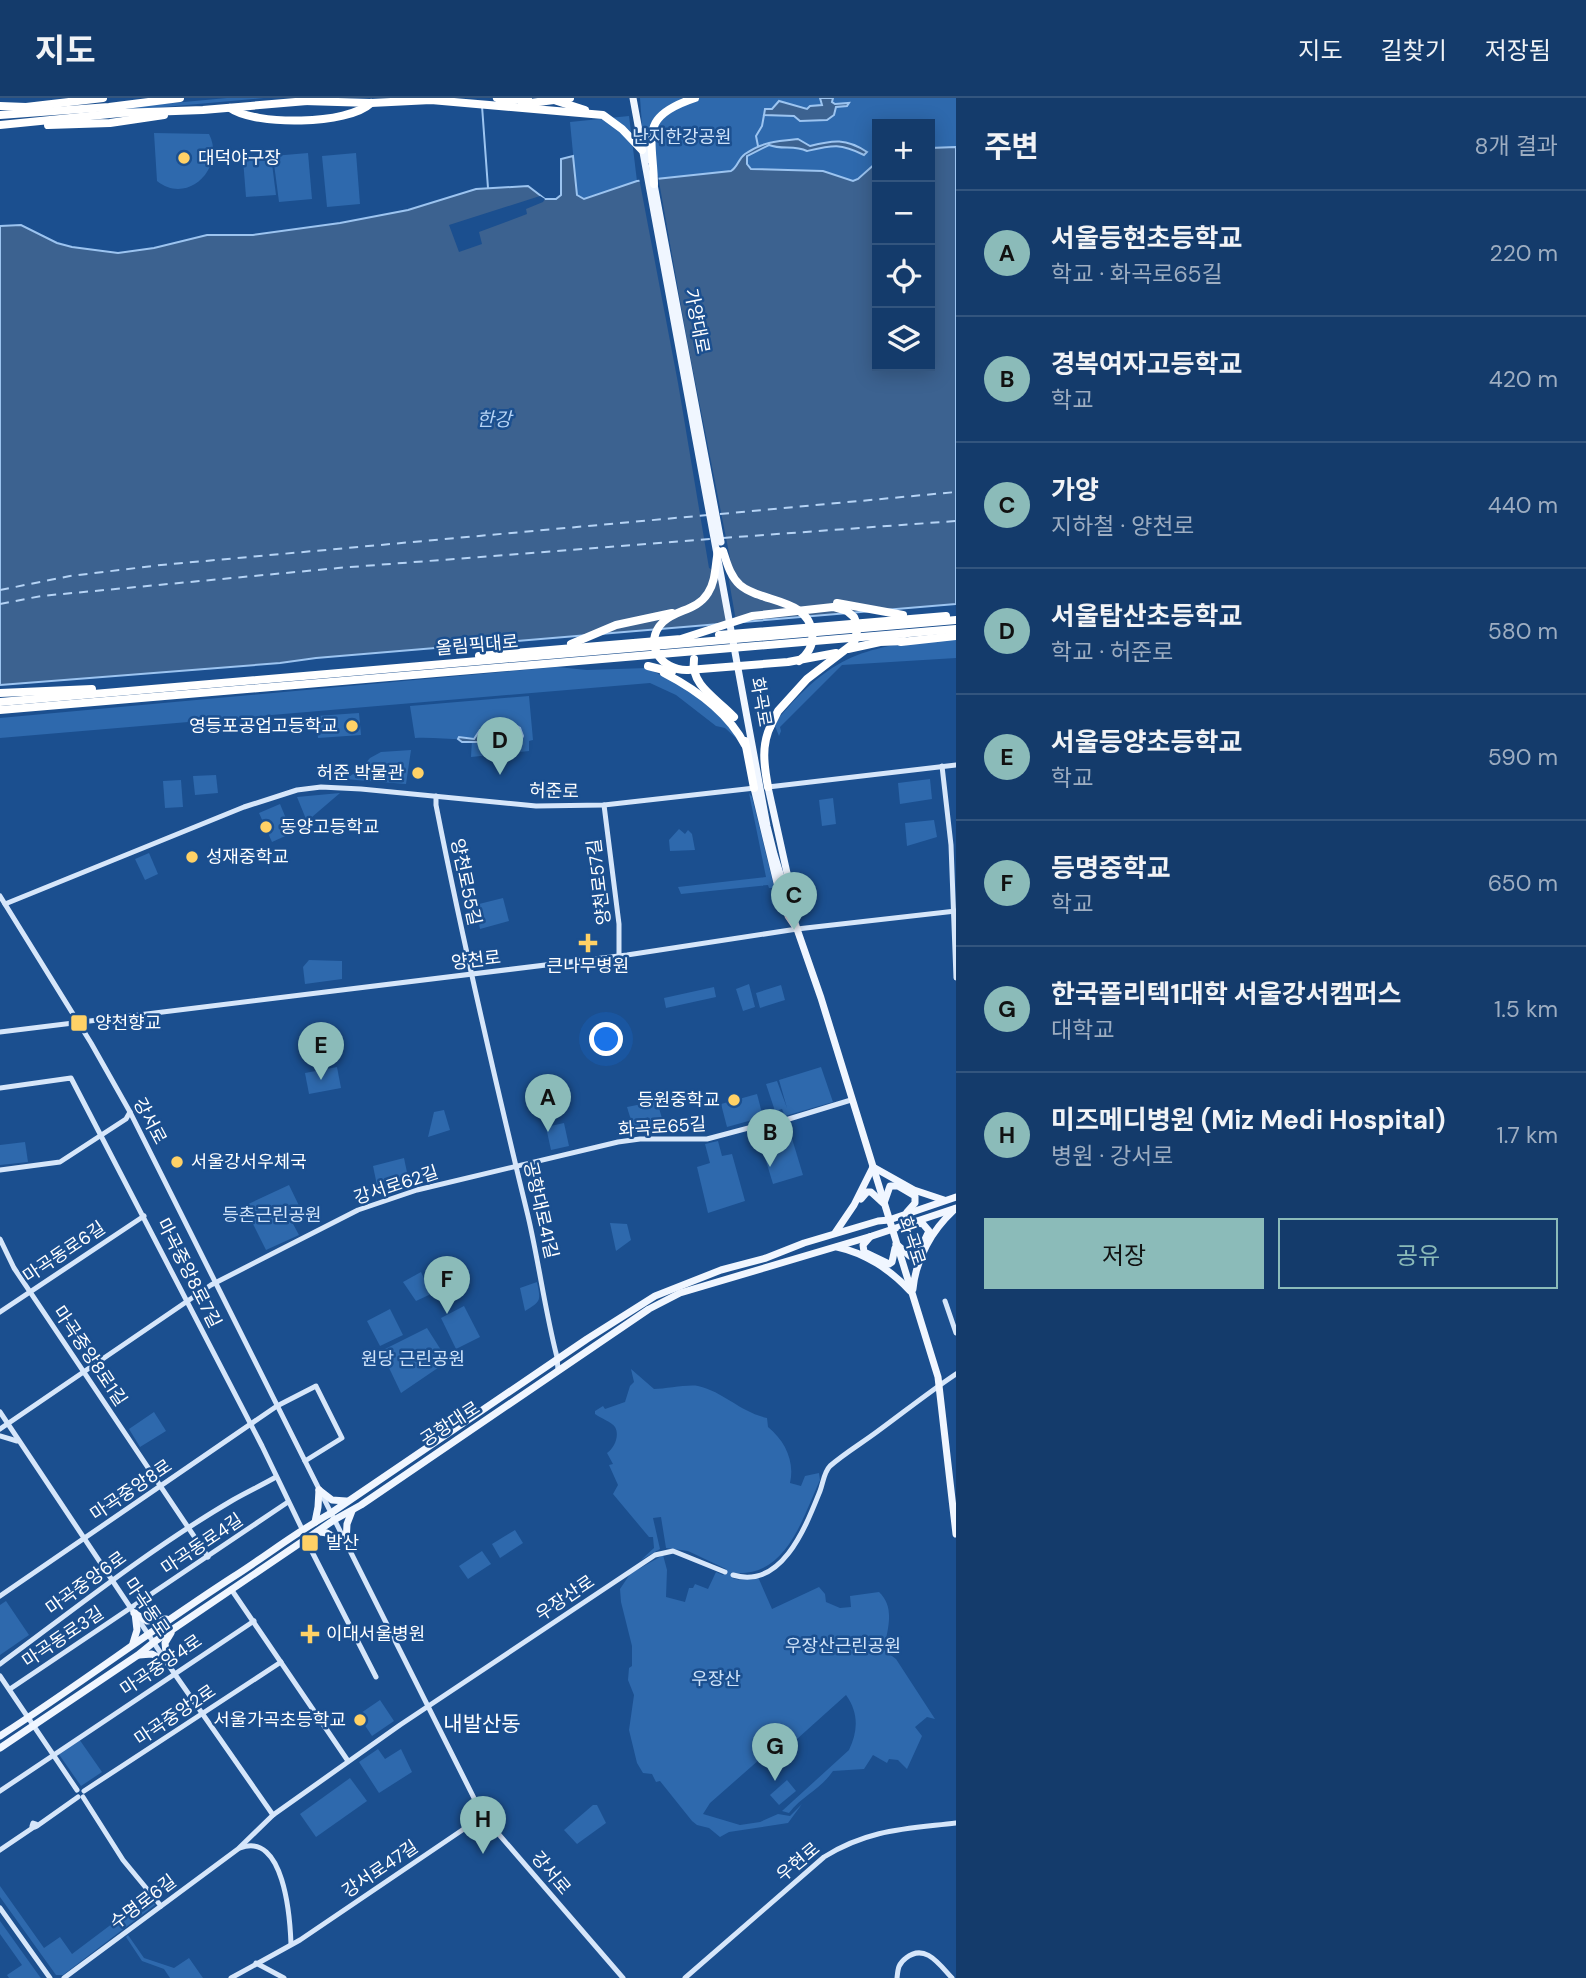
<!DOCTYPE html>
<html lang="ko">
<head>
<meta charset="utf-8">
<style>
	:root { --surface:#143b6b; --page:#214673; --text:#f1f3f6; --muted:#9dadc1; --line:#33557e; --accent:#8bbbb9 }
	body { margin:0; font-family:"DM Sans","Noto Sans KR",sans-serif; background:var(--page); color:var(--text) }
	.controls { position:absolute; right:21px; top:21px; display:grid; overflow:hidden; border-radius:0px; box-shadow:0 4px 18px #0003 }
	.controls button { width:63px; height:63px; display:grid; place-items:center; padding:0; border:0; border-bottom:2px solid var(--line); background:var(--surface); color:var(--text); font:35px sans-serif }
	.you { position:absolute; left:607px; top:942px; width:24px; height:24px; margin:-18px; border:5px solid #fff; border-radius:50%; background:#1a73e8; box-shadow:0 0 0 10px #1a73e833 }
	.badge { display:grid; place-items:center; width:46px; height:46px; border-radius:50%; background:var(--accent); color:#111; font-size:23px; font-weight:700 }
	.pin { position:absolute; translate:-50% -58px; filter:drop-shadow(0 2px 4px #0008) }
	.pin::after { content:''; position:absolute; top:37px; width:24px; height:21px; background:inherit; clip-path:polygon(0 0,100% 0,50% 100%) }
	.list { margin:0; padding:0; list-style:none }
	h2 { display:flex; justify-content:space-between; align-items:center; height:91px; margin:0; padding:0 28px; font-size:30px }
	h2 small { font-size:23px; font-weight:400; color:var(--muted) }
	.list li { display:grid; grid-template-columns:46px 1fr auto; gap:21px; align-items:center; box-sizing:border-box; height:126px; padding:0 28px; border-top:2px solid var(--line) }
	.list b { display:block; font-size:26px; white-space:nowrap }
	.list p { margin:0; font-size:23px; white-space:nowrap; color:var(--muted) }
	.list em { font-size:23px; font-style:normal; color:var(--muted) }
	.actions { display:flex; gap:14px; padding:21px 28px }
	.actions a { flex:1; padding:16px 0; border:2px solid var(--accent); border-radius:0px; text-align:center; font-size:24px; color:var(--accent) }
	.actions .main { background:var(--accent); color:#111 }
	.icon { flex:none; width:38px; height:38px; fill:none; stroke:currentColor; stroke-width:2; stroke-linecap:round; stroke-linejoin:round }
	.map { position:relative; flex:none; width:956px; height:1880px; overflow:hidden }
	header { display:flex; align-items:center; gap:42px; box-sizing:border-box; height:98px; padding:0 35px; background:var(--surface); border-bottom:2px solid var(--line) }
	header strong { font-size:33px }
	nav { display:flex; gap:38px; margin-inline-start:auto; font-size:24px }
	main { display:flex }
	aside { flex:1; background:var(--surface) }
	.map>svg:first-child { display:block }
	.green { fill:#2e69ad }
	.water { fill:#3c6290; stroke:#9cc4f0; stroke-width:2 }
	.pier { fill:#1b4f8f }
	.lines { fill:none; stroke-linecap:round; stroke-linejoin:round }
	.stream { stroke:#9cc4f0; stroke-width:2 }
	.ferry { stroke:#b5d3f5; stroke-width:2; stroke-dasharray:9 7; stroke-linecap:butt }
	.secondary { stroke:#d6e6fa; stroke-width:5 }
	.primary { stroke:#f0f6ff; stroke-width:7 }
	.highway { stroke:#fff; stroke-width:8 }
	.poi-dot { fill:#ffd166; stroke:#1b4f8f; stroke-width:2.5 }
	.labels { text-anchor:middle; stroke-width:5; stroke-linejoin:round; paint-order:stroke }
	.park-label { font-size:18px; fill:#cfe3fa; stroke:#1b4f8f }
	.poi-label { font-size:18px; fill:#fff; stroke:#1b4f8f; text-anchor:start }
	.street-label { font-size:18px; fill:#fff; stroke:#1b4f8f }
	.water-label { font-size:19px; font-style:italic; fill:#b5d3f5; stroke:#1b4f8f }
	.quarter-label { font-size:21px; fill:#fff; stroke:#1b4f8f }
</style>
</head>
<body>
<header>
<strong>지도</strong>
<nav><a>지도</a><a>길찾기</a><a>저장됨</a></nav>
</header>
<main>
<div class="map">
<svg width="956" height="1880" viewBox="0 0 956 1880">
	<rect width="100%" height="100%" fill="#1b4f8f"/>
	<g class="green">
		<polygon points="227,0 264,0 120,13 119,10"/>
		<polygon points="640,0 956,0 956,49 930,50 930,26 877,26 877,64 858,81 853,83 823,73 751,71 646,83"/>
		<polygon points="629,18 637,83 588,100 584,101 577,97 570,24"/>
		<path d="M154,35L209,36C226,69 188,108 157,83Z"/>
		<polygon points="308,55 312,101 279,104 273,58"/>
		<polygon points="356,55 360,106 327,109 322,58"/>
		<polygon points="271,58 276,97 246,99 243,61"/>
		<path d="M956,539V560L842,567L780,629L781,633L779,638L775,628L778,621C837,551 869,549 956,539Z"/>
		<polygon points="557,569 587,572 647,570 686,590 726,621 738,637 737,641 725,630 716,628 676,597 650,585 0,640 0,620"/>
		<path d="M529,598L533,642L529,643V653L471,659L472,641C452,642 434,639 415,640L410,608Z"/>
		<polygon points="359,615 361,637 318,640 316,618"/>
		<polygon points="411,652 406,686 344,681 359,673 370,660 381,654"/>
		<polygon points="216,677 218,695 195,697 193,678"/>
		<polygon points="930,681 932,701 900,706 898,685"/>
		<polygon points="181,682 183,709 165,710 163,683"/>
		<polygon points="340,695 312,719 306,721 297,699"/>
		<polygon points="749,695 752,699 774,789 778,804 775,808 771,804 774,790 769,790 768,787 681,796 678,789 766,779"/>
		<polygon points="833,700 836,726 822,728 819,702"/>
		<polygon points="280,706 292,735 272,744 259,715"/>
		<polygon points="934,722 937,739 907,748 905,725"/>
		<polygon points="679,731 685,736 688,732 692,736 695,752 670,753 669,742"/>
		<polygon points="149,755 158,776 145,782 135,761"/>
		<polygon points="503,800 509,823 480,831 475,807"/>
		<polygon points="309,862 342,863 342,881 305,886 303,869"/>
		<polygon points="749,886 755,909 743,913 736,891"/>
		<polygon points="781,887 785,902 760,910 756,895"/>
		<polygon points="714,889 716,899 666,910 664,900"/>
		<polygon points="337,969 341,990 309,996 305,975"/>
		<polygon points="821,969 833,1004 785,1018 782,1011 775,1013 766,986 777,983 787,1010 779,982"/>
		<polygon points="757,996 763,1019 727,1029 721,1006"/>
		<polygon points="657,1003 665,1031 634,1032 627,1009"/>
		<polygon points="444,1012 450,1032 428,1039 434,1014"/>
		<polygon points="564,1025 569,1048 551,1052 546,1029"/>
		<polygon points="790,1034 803,1077 773,1086 760,1043"/>
		<polygon points="718,1043 722,1058 732,1056 745,1103 708,1115 697,1069 710,1065 705,1046"/>
		<polygon points="25,1044 28,1064 0,1067 0,1047"/>
		<polygon points="404,1060 409,1084 378,1092 373,1068"/>
		<polygon points="289,1087 304,1118 292,1124 299,1137 266,1152 244,1108"/>
		<polygon points="610,1125 627,1126 631,1142 616,1153"/>
		<polygon points="421,1174 431,1196 416,1203 403,1184"/>
		<path d="M537,1184C541,1203 541,1203 525,1213L520,1190Z"/>
		<polygon points="464,1208 480,1239 456,1251 441,1220"/>
		<polygon points="390,1211 403,1237 380,1248 367,1223"/>
		<polygon points="427,1230 448,1263 401,1295 381,1253"/>
		<path d="M631,1271L654,1291C666,1291 688,1286 698,1288C724,1294 740,1314 767,1320L768,1329C785,1343 795,1363 790,1385L801,1388L805,1378L819,1375L820,1382C802,1421 787,1479 734,1475L732,1480L740,1482L758,1479L772,1511L819,1489L825,1496L826,1504L840,1510L851,1509L850,1498L879,1494C896,1510 887,1532 884,1552L896,1561L935,1621L927,1619L915,1629L922,1638L907,1671L898,1662L889,1661L887,1665L873,1657L864,1671L833,1673C820,1692 803,1697 789,1715L782,1713L849,1652C858,1633 859,1615 846,1597L787,1650L780,1642L773,1643L761,1654L760,1661L710,1705L703,1716L740,1727L760,1724L778,1716L790,1718L802,1706L788,1725L729,1734L720,1739L709,1730L697,1727L692,1723L660,1683L656,1684L652,1676L643,1675L637,1665L629,1632L634,1597L628,1582L629,1570L632,1568V1548L621,1504L620,1491L630,1476L663,1457L667,1472L666,1499L685,1504L689,1490H693L695,1486L708,1491L716,1474L723,1477L726,1471L688,1453L666,1450L661,1419L653,1420L660,1451L641,1462L654,1450L653,1439H649L613,1396L618,1387L609,1367L613,1366L607,1355C614,1350 620,1338 615,1329C612,1324 600,1320 595,1316V1313L603,1308L605,1311L625,1304L630,1288L634,1284Z"/>
		<polygon points="154,1314 166,1333 140,1349 129,1331"/>
		<polygon points="515,1432 523,1445 500,1460 492,1446"/>
		<polygon points="482,1453 491,1466 468,1481 459,1468"/>
		<polygon points="6,1503 29,1537 0,1557 0,1507"/>
		<polygon points="380,1602 394,1623 372,1638 358,1617"/>
		<polygon points="79,1641 102,1674 81,1688 58,1655"/>
		<polygon points="378,1651 385,1661 401,1651 412,1674 379,1695 359,1664"/>
		<polygon points="350,1680 367,1703 316,1739 300,1716"/>
		<polygon points="787,1682 796,1693 779,1707 770,1697"/>
		<polygon points="593,1707 597,1707 606,1725 577,1746 564,1732"/>
		<polygon points="0,1788 44,1850 60,1839 72,1856 149,1798 155,1807 63,1877 56,1877 0,1799"/>
		<polygon points="0,1823 40,1879 41,1880 9,1880 7,1877 22,1867 0,1836"/>
		<polygon points="128,1837 144,1860 174,1870 189,1860 203,1880 170,1880 164,1871 142,1863 126,1839"/>
	</g>
	<g class="water">
		<polygon points="820,0 833,0 832,4 835,6 849,5 847,8 836,9 834,17 827,22 800,23 794,18 764,17 765,11 772,11 779,3 807,11 810,8 822,7"/>
		<path d="M798,41L810,48C833,42 846,40 867,54L864,57C840,45 833,47 807,53C794,47 782,52 769,47L747,58V66L751,71L823,73L853,83L858,81L877,64V268H930V50L956,49V506L316,560L280,565L0,587V128L21,127L57,145L72,149L118,155L154,150L207,137H253L340,125L408,112L476,91L528,88L545,101H556L561,97V61L573,58L577,97L584,101L637,83L731,73C738,69 738,61 745,56C762,44 777,43 798,41Z"/>
		<polygon points="514,626 520,630 523,638 518,650 486,650 478,644 462,644 458,641 459,639 474,641 480,632 509,629"/>
	</g>
	<g class="pier">
		<polygon points="658,78 688,247 731,465 727,471 737,529 728,530 717,474 709,470 678,285 639,80"/>
		<polygon points="540,98 545,101 543,104 526,111 527,116 479,134 482,146 459,154 449,127"/>
	</g>
	<g class="lines">
		<g class="stream">
			<polyline points="482,8 488,90"/>
			<polyline points="758,48 756,38 762,28 764,17"/>
		</g>
		<g class="ferry">
			<polyline points="720,416 956,394"/>
			<polyline points="723,440 956,423"/>
			<polyline points="0,492 70,478 161,467 708,417"/>
			<polyline points="0,506 41,498 338,470 711,441"/>
		</g>
		<g class="secondary">
			<polyline points="942,668 951,747 956,880"/>
			<polyline points="768,689 956,667"/>
			<path d="M436,698V707C463,844 495,982 528,1118C539,1165 545,1213 557,1259L558,1272"/>
			<polyline points="604,707 619,826 619,857"/>
			<polyline points="0,798 91,945 130,1014 483,1718 623,1880"/>
			<polyline points="5,806 244,709 297,692 321,689 361,691 536,708 604,707 755,690"/>
			<polyline points="0,934 627,857 797,831 956,813"/>
			<polyline points="0,990 71,980 262,1348 302,1431"/>
			<polyline points="0,1072 60,1064 126,1021 130,1014"/>
			<polyline points="0,1141 14,1170 208,1459"/>
			<polyline points="945,1203 956,1235"/>
			<polyline points="0,1214 144,1118"/>
			<polyline points="0,1314 174,1575 273,1717"/>
			<polyline points="0,1331 211,1187 358,1112 417,1092 618,1044 640,1041 707,1041 771,1024 779,1024 851,1002"/>
			<polyline points="0,1338 17,1343"/>
			<polyline points="306,1442 376,1579"/>
			<path d="M733,1477C782,1492 806,1428 820,1393C823,1385 824,1374 830,1368C845,1355 862,1345 878,1333C904,1314 929,1294 956,1276"/>
			<polyline points="231,1491 348,1663"/>
			<polyline points="0,1498 277,1308 316,1288 342,1340 305,1363"/>
			<path d="M0,1566C76,1510 151,1450 233,1402C247,1394 262,1387 276,1379"/>
			<polyline points="0,1578 77,1692"/>
			<polyline points="10,1591 288,1404"/>
			<polyline points="0,1693 254,1523"/>
			<polyline points="84,1693 281,1564"/>
			<polyline points="83,1699 123,1762 161,1808"/>
			<polygon points="33,1725 36,1726 35,1729 32,1728"/>
			<polyline points="37,1728 78,1699"/>
			<path d="M240,1750C284,1733 290,1819 291,1846"/>
			<polyline points="0,1752 34,1729"/>
			<polyline points="0,1810 50,1880"/>
			<polyline points="256,1865 284,1880"/>
			<polyline points="64,1880 238,1751 273,1717 400,1627 655,1457 673,1453 725,1474"/>
			<polyline points="231,1880 300,1842 483,1718"/>
			<path d="M685,1880L824,1759C869,1731 906,1731 956,1725"/>
			<path d="M897,1880C898,1871 898,1866 906,1860C925,1845 939,1866 952,1880"/>
		</g>
		<g class="primary">
			<polyline points="633,0 767,728 774,756 797,831"/>
			<polyline points="644,36 650,62"/>
			<polyline points="653,81 721,444"/>
			<polyline points="768,689 791,793 791,803"/>
			<polyline points="754,690 777,785 788,818 797,831 821,900 938,1279 956,1436"/>
			<polyline points="873,1069 914,1092 944,1102"/>
			<polyline points="861,1101 867,1094 871,1094 883,1105"/>
			<polyline points="884,1105 890,1088 898,1088 915,1098 915,1105 907,1114"/>
			<polyline points="835,1135 854,1107 873,1069"/>
			<polyline points="870,1139 863,1147 864,1154 889,1166 892,1164 895,1150"/>
			<polyline points="896,1146 910,1158 918,1156 929,1133 923,1126 913,1124"/>
			<path d="M837,1149C865,1155 891,1172 910,1193"/>
			<path d="M913,1191C916,1160 932,1132 955,1111"/>
			<polyline points="319,1392 332,1402 346,1403"/>
			<polyline points="315,1424 318,1409 319,1392"/>
			<polyline points="320,1434 327,1435 346,1445 347,1426 352,1413"/>
			<polyline points="134,1515 147,1523 166,1521"/>
			<polyline points="133,1545 137,1532 135,1515"/>
			<polyline points="139,1557 152,1556 167,1564"/>
			<polyline points="167,1564 165,1545 171,1535"/>
			<path d="M0,1638C79,1587 154,1530 233,1479C266,1458 296,1434 331,1415L587,1241L655,1198L721,1172L766,1160L804,1145L878,1123L889,1122L956,1099"/>
			<polyline points="0,1650 138,1557 154,1544 334,1422 361,1407 649,1211 680,1195 872,1138 956,1110"/>
		</g>
		<g class="highway">
			<polyline points="497,0 503,3 528,1"/>
			<polyline points="304,3 371,5 431,2 603,17 622,31 642,52"/>
			<polyline points="557,3 585,12"/>
			<polyline points="522,6 570,0"/>
			<polyline points="0,8 26,9 103,0"/>
			<path d="M230,10C255,28 348,27 371,5"/>
			<polyline points="0,17 109,9 180,0"/>
			<polyline points="0,27 120,15 203,12 307,3"/>
			<polyline points="48,27 110,25 164,17"/>
			<path d="M654,86C653,38 638,19 695,0"/>
			<path d="M718,453C715,467 716,483 708,495C697,513 676,511 663,524C642,545 661,573 688,572L788,564L836,555"/>
			<path d="M723,453C727,465 730,478 740,487C761,505 809,500 812,535C814,547 808,556 799,563"/>
			<polyline points="837,505 903,517"/>
			<polyline points="719,537 946,518"/>
			<polyline points="901,544 956,538"/>
			<polyline points="571,546 616,527 672,515"/>
			<polyline points="848,551 880,544 904,543"/>
			<polyline points="479,558 681,541 752,518 833,509 847,513 854,519 858,529 854,545 807,581 778,613 770,629"/>
			<path d="M694,561C690,588 718,601 734,619"/>
			<polyline points="648,568 672,574"/>
			<path d="M664,575C697,592 728,614 745,647"/>
			<polyline points="0,595 92,591"/>
			<polyline points="0,604 956,522"/>
			<polyline points="0,612 956,531"/>
			<polyline points="745,643 754,690"/>
			<path d="M768,689C764,667 761,647 771,627"/>
		</g>
	</g>
	<g class="poi-dot">
		<circle cx="184" cy="60" r="7"/>
		<circle cx="352" cy="628" r="7"/>
		<circle cx="418" cy="675" r="7"/>
		<circle cx="266" cy="729" r="7"/>
		<circle cx="192" cy="759" r="7"/>
		<path d="M584.5 834.5h7v7h7v7h-7v7h-7v-7h-7v-7h7z"/>
		<rect x="70" y="916" width="18" height="18" rx="3.5"/>
		<circle cx="734" cy="1002" r="7"/>
		<circle cx="177" cy="1064" r="7"/>
		<rect x="301" y="1436" width="18" height="18" rx="3.5"/>
		<path d="M306.5 1525.5h7v7h7v7h-7v7h-7v-7h-7v-7h7z"/>
		<circle cx="360" cy="1622" r="7"/>
	</g>
	<g class="labels">
		<g class="park-label">
			<text x="682" y="45">난지한강공원</text>
			<text x="272" y="1123">등촌근린공원</text>
			<text x="413" y="1267">원당 근린공원</text>
			<text x="843" y="1554">우장산근린공원</text>
			<text x="716" y="1587">우장산</text>
		</g>
		<g class="poi-label">
			<text x="198" y="66">대덕야구장</text>
			<text x="338" y="634" text-anchor="end">영등포공업고등학교</text>
			<text x="404" y="681" text-anchor="end">허준 박물관</text>
			<text x="280" y="735">동양고등학교</text>
			<text x="206" y="765">성재중학교</text>
			<text x="588" y="874" text-anchor="middle">큰나무병원</text>
			<text x="95" y="931">양천향교</text>
			<text x="720" y="1008" text-anchor="end">등원중학교</text>
			<text x="191" y="1070">서울강서우체국</text>
			<text x="326" y="1451">발산</text>
			<text x="326" y="1542">이대서울병원</text>
			<text x="346" y="1628" text-anchor="end">서울가곡초등학교</text>
		</g>
		<g class="street-label">
			<text transform="translate(697 223) rotate(79)" y="6">가양대로</text>
			<text transform="translate(477 547) rotate(-5)" y="6">올림픽대로</text>
			<text transform="translate(761 604) rotate(80)" y="6">화곡로</text>
			<text transform="translate(554 693) rotate(1)" y="6">허준로</text>
			<text transform="translate(466 784) rotate(78)" y="6">양천로55길</text>
			<text transform="translate(599 784) rotate(-97)" y="6">양천로57길</text>
			<text transform="translate(476 862) rotate(-7)" y="6">양천로</text>
			<text transform="translate(150 1023) rotate(62)" y="6">강서로</text>
			<text transform="translate(662 1029) rotate(-4)" y="6">화곡로65길</text>
			<text transform="translate(396 1087) rotate(-18)" y="6">강서로62길</text>
			<text transform="translate(541 1112) rotate(77)" y="6">공항대로41길</text>
			<text transform="translate(912 1143) rotate(72)" y="6">화곡로</text>
			<text transform="translate(64 1154) rotate(-34)" y="6">마곡동로6길</text>
			<text transform="translate(189 1175) rotate(63)" y="6">마곡중앙8로7길</text>
			<text transform="translate(90 1258) rotate(56)" y="6">마곡중앙8로1길</text>
			<text transform="translate(450 1326) rotate(-33)" y="6">공항대로</text>
			<text transform="translate(131 1392) rotate(-34)" y="6">마곡중앙8로</text>
			<text transform="translate(202 1446) rotate(-34)" y="6">마곡동로4길</text>
			<text transform="translate(86 1485) rotate(-36)" y="6">마곡중앙6로</text>
			<text transform="translate(565 1500) rotate(-34)" y="6">우장산로</text>
			<text transform="translate(147 1509) rotate(56)" y="6">마곡동로</text>
			<text transform="translate(63 1539) rotate(-34)" y="6">마곡동로3길</text>
			<text transform="translate(161 1567) rotate(-34)" y="6">마곡중앙4로</text>
			<text transform="translate(175 1617) rotate(-34)" y="6">마곡중앙2로</text>
			<text transform="translate(798 1764) rotate(-40)" y="6">우현로</text>
			<text transform="translate(380 1771) rotate(-34)" y="6">강서로47길</text>
			<text transform="translate(551 1775) rotate(50)" y="6">강서로</text>
			<text transform="translate(143 1804) rotate(-37)" y="6">수명로6길</text>
		</g>
		<g class="water-label">
			<text x="494" y="328">한강</text>
		</g>
		<g class="quarter-label">
			<text x="482" y="1633">내발산동</text>
		</g>
	</g>
</svg>
<div class="controls">
<button>+</button>
<button>−</button>
<button><svg class="icon" aria-label="locate" viewBox="0 0 24 24"><circle cx="12" cy="12" r="6"/><path d="M12 2v4M12 18v4M2 12h4M18 12h4"/></svg></button>
<button><svg class="icon" aria-label="layers" viewBox="0 0 24 24"><path d="M12 4l9 5-9 5-9-5zM3 14l9 5 9-5"/></svg></button>
</div>
<div class="you"></div>
<div class="pin badge" style="left:548px;top:1034px">A</div>
<div class="pin badge" style="left:770px;top:1069px">B</div>
<div class="pin badge" style="left:794px;top:832px">C</div>
<div class="pin badge" style="left:500px;top:677px">D</div>
<div class="pin badge" style="left:321px;top:982px">E</div>
<div class="pin badge" style="left:447px;top:1216px">F</div>
<div class="pin badge" style="left:775px;top:1683px">G</div>
<div class="pin badge" style="left:483px;top:1756px">H</div>
</div>
<aside>
<h2>주변<small>8개 결과</small></h2>
<ul class="list">
<li><span class="badge">A</span><div><b>서울등현초등학교</b><p>학교 · 화곡로65길</p></div><em>220 m</em></li>
<li><span class="badge">B</span><div><b>경복여자고등학교</b><p>학교</p></div><em>420 m</em></li>
<li><span class="badge">C</span><div><b>가양</b><p>지하철 · 양천로</p></div><em>440 m</em></li>
<li><span class="badge">D</span><div><b>서울탑산초등학교</b><p>학교 · 허준로</p></div><em>580 m</em></li>
<li><span class="badge">E</span><div><b>서울등양초등학교</b><p>학교</p></div><em>590 m</em></li>
<li><span class="badge">F</span><div><b>등명중학교</b><p>학교</p></div><em>650 m</em></li>
<li><span class="badge">G</span><div><b>한국폴리텍1대학 서울강서캠퍼스</b><p>대학교</p></div><em>1.5 km</em></li>
<li><span class="badge">H</span><div><b>미즈메디병원 (Miz Medi Hospital)</b><p>병원 · 강서로</p></div><em>1.7 km</em></li>
</ul>
<div class="actions"><a class="main">저장</a><a>공유</a></div>
</aside>
</main>
</body>
</html>
